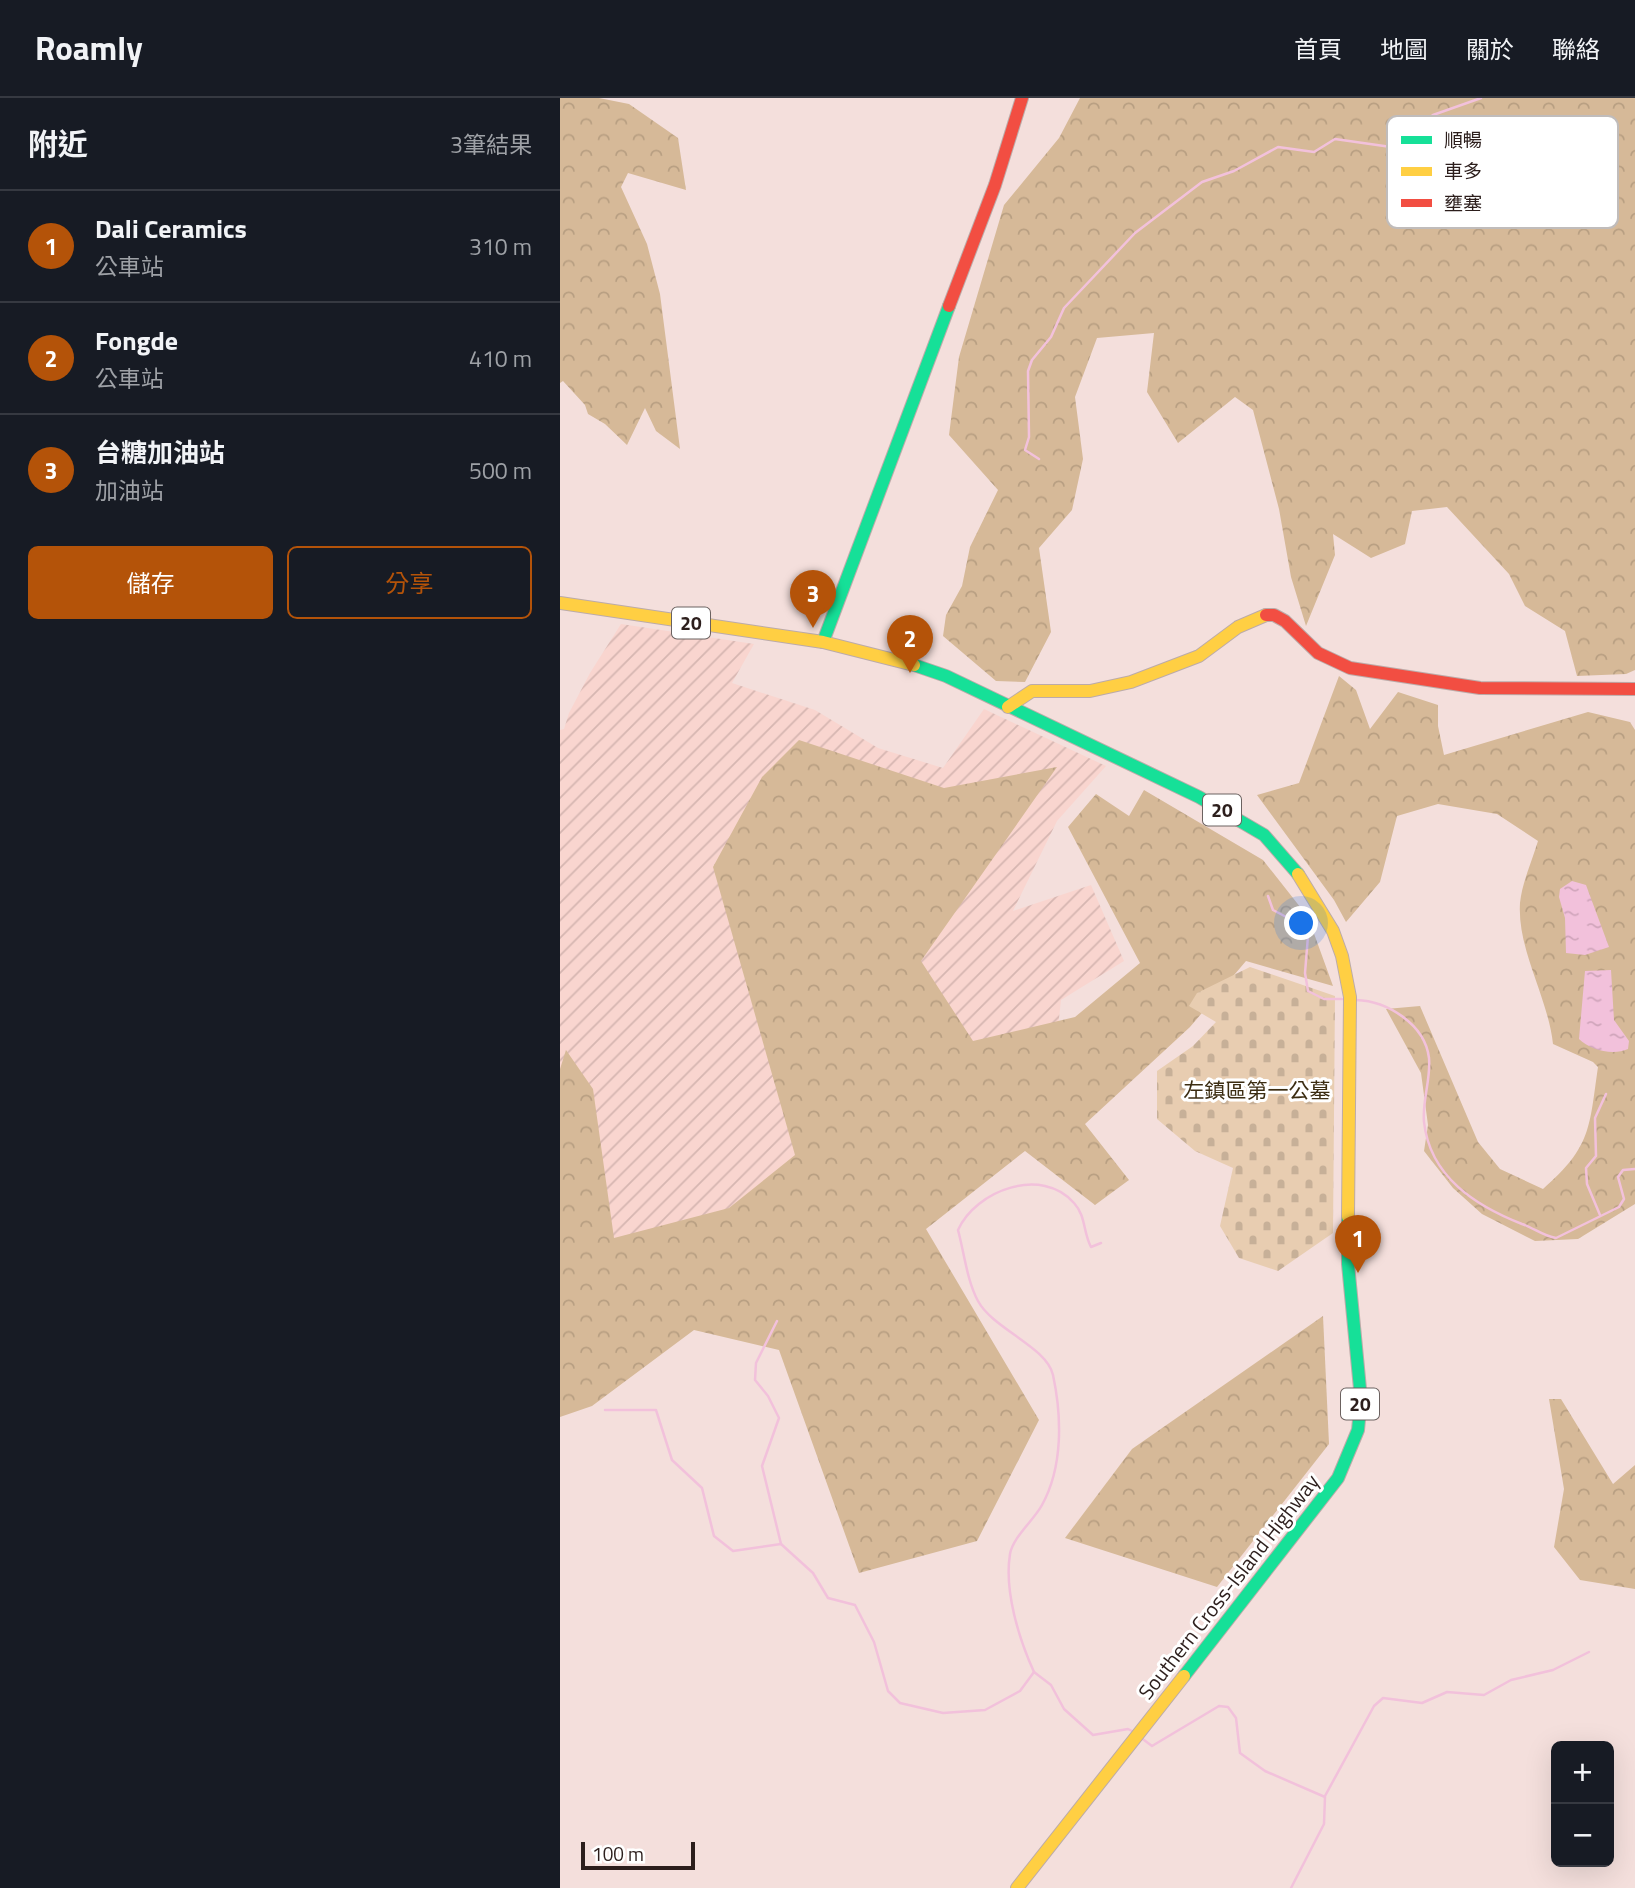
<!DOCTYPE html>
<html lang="zh-TW">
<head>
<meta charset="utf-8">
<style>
	:root { --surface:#171b24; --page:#20242c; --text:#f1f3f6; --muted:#9ea1a6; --line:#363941; --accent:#b45309 }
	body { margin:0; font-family:"Titillium Web","Noto Sans TC",sans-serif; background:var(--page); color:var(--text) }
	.controls { position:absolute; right:21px; bottom:21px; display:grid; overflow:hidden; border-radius:10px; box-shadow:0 7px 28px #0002 }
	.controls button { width:63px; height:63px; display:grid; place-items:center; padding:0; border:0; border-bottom:2px solid var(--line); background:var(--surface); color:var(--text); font:35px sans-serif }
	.scale { position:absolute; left:21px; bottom:18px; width:114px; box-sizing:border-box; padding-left:7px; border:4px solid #2c1e1c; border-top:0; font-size:19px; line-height:24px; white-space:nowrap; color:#2c1e1c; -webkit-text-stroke:5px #fff; paint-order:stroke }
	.you { position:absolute; left:742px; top:826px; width:24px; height:24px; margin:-18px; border:5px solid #fff; border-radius:50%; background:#1a73e8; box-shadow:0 0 0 10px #1a73e833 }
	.badge { display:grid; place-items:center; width:46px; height:46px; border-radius:50%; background:var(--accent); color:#fff; font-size:23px; font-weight:700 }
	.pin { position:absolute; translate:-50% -58px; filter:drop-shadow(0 2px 4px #0008) }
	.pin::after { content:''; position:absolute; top:37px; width:24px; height:21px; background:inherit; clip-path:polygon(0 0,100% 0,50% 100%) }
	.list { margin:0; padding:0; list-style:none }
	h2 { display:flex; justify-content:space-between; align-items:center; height:91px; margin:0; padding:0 28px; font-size:30px }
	h2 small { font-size:23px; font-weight:400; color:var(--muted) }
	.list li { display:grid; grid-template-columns:46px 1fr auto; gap:21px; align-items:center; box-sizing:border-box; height:112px; padding:0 28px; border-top:2px solid var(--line) }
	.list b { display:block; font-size:26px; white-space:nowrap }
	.list p { margin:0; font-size:23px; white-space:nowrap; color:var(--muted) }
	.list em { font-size:23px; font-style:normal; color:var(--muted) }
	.actions { display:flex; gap:14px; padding:21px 28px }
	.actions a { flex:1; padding:16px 0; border:2px solid var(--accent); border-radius:10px; text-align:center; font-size:24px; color:var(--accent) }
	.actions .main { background:var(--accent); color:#fff }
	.map { position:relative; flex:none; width:1075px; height:1790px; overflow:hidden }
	header { display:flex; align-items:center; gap:42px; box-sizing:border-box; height:98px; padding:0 35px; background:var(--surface); border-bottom:2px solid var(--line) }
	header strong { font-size:33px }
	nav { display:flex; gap:38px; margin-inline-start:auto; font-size:24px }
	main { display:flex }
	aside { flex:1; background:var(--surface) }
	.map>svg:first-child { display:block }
	.industrial { fill:url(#industrial-furrows) }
	.forest { fill:url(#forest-crowns) }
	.cemetery { fill:url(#cemetery-stones) }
	.water { fill:url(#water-ripples) }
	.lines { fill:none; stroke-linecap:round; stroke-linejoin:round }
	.stream { stroke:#f2c1db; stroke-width:2.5 }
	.fast-casing { stroke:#bcaba9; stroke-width:14 }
	.slow-casing { stroke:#bcaba9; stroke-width:14 }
	.jam-casing { stroke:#bcaba9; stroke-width:14 }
	.fast { stroke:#16e098; stroke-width:12 }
	.slow { stroke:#ffcf43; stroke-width:12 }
	.jam { stroke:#f24e42; stroke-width:12 }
	.labels { text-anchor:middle; stroke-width:6; stroke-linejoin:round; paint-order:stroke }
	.shield { fill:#fff; stroke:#6b6260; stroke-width:2 }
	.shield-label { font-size:19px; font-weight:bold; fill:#2c1e1c }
	.park-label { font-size:21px; fill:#3c2d12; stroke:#fff }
	.street-label { font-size:21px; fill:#2c1e1c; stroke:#fff }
	.key { fill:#fff; stroke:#c0bcbb; stroke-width:2 }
	.key-label { font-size:19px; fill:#2c1e1c }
</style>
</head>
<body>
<header>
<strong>Roamly</strong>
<nav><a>首頁</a><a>地圖</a><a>關於</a><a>聯絡</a></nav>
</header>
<main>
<aside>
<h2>附近<small>3筆結果</small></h2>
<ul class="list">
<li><span class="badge">1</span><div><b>Dali Ceramics</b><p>公車站</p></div><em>310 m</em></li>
<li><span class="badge">2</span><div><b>Fongde</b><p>公車站</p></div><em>410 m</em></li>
<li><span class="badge">3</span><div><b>台糖加油站</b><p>加油站</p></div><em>500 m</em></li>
</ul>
<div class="actions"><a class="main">儲存</a><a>分享</a></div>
</aside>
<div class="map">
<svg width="1075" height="1790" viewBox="0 0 1075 1790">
	<defs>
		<pattern id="industrial-furrows" width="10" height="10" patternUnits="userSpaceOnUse" patternTransform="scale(1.75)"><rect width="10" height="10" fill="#f9d5cf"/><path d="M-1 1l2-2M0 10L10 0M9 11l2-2" fill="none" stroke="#d6b6b1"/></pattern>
		<pattern id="forest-crowns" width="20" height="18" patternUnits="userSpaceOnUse" patternTransform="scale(1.75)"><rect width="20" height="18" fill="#d6b998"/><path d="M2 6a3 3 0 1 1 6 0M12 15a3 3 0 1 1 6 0" fill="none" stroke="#b89f82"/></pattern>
		<pattern id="cemetery-stones" width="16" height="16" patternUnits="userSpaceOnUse" patternTransform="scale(1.75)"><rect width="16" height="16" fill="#e8cdb1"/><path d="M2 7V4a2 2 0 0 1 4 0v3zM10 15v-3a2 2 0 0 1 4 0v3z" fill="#c7b098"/></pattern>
		<pattern id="water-ripples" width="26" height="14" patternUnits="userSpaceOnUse" patternTransform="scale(1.75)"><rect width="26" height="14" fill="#f2c1db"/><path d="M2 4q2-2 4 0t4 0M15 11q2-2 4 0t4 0" fill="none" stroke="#d0a5bb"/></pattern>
	</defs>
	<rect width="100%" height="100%" fill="#f4dfdc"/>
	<polygon class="industrial" points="61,526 194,546 172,585 255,612 318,650 383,670 424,611 546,668 497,723 453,813 531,787 564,863 501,902 494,966 0,1216 0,632 4,631 9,615 30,575"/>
	<g class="forest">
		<polygon points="0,0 39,0 69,6 118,40 126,92 68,75 61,89 87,146 100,196 120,351 96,333 85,310 67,347 45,326 28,316 25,307 3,283 0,285"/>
		<polygon points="520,0 1075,0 1075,572 1066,576 1017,578 1005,533 965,508 949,476 887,409 852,413 845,446 811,460 773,436 775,457 746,528 731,479 719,411 693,312 675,299 618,345 587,294 594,235 537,240 515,299 523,361 512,412 479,450 491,534 465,584 436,583 383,538 386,517 402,488 410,449 438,392 389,337 399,259 444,107 499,40"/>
		<path d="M779,578L796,592L810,631L838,594L878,607V628L884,657L1028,614L1070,624L1075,632V1106L1018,1141L975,1143L922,1116L893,1090L864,1053L868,1027L861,975L826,911L860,908L918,1044L940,1071L983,1091C1032,1048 1029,1030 1038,969L1033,964L993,946C988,899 957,852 960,805C962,785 972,763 978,743L937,716L878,706L837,718L820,784L786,824L774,802L697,697L739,685Z"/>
		<polygon points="239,642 384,690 497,669 361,863 413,943 515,919 580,865 508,729 536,696 569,718 584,692 703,762 748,819 773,888 686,863 630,929 525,1026 569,1082 535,1107 465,1053 366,1131 479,1322 417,1443 299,1475 219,1252 134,1232 32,1308 0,1319 0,971 6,952 33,991 54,1140 169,1110 235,1057 153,769 202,679"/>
		<polygon points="763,1218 769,1346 657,1489 505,1440 572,1351"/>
		<polygon points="989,1301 1001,1301 1053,1386 1075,1367 1075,1491 1020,1482 994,1449 1004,1391"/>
	</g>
	<polygon class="cemetery" points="690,869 775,898 773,1135 718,1173 679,1160 660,1128 673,1070 635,1053 597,1021 597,973 633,948 656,924 629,908 637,895"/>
	<g class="water">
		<polygon points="1012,783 1026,787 1049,849 1025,857 1006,855 1005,820 999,799 1000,791"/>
		<path d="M1051,872L1054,922L1069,943L1068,951C1053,958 1030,952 1019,941L1025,873Z"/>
	</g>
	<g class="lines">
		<g class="stream">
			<polyline points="479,361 465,352 469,339 468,273 472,262 491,239 504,210 575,135 642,84 674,73 718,49 754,54 775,41 831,49 873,17 921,0"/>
			<polyline points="708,798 713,812 732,822 748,838 745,875 748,893 764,901 785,901"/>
			<path d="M796,902C827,903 865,926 869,960C871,981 862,1003 864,1024C870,1079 916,1108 962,1126C974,1130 983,1138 996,1140L1059,1109L1064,1101L1058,1079L1063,1072L1075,1071"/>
			<polyline points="1040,1117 1027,1086 1026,1070 1036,1058 1035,1020 1046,996"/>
			<polyline points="217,1223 196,1265 195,1282 208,1298 219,1320 202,1368 221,1446 253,1475 268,1500 295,1507 314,1544 328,1593 340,1605 383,1615 425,1612 460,1593 474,1574 491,1587 504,1611 533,1637 568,1631 572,1633"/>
			<polyline points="45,1312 96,1312 112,1362 142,1390 154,1438 173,1453 221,1446"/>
			<path d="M474,1574C459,1541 444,1493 450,1456C453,1439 474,1422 482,1407C503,1369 502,1319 493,1277C487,1249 433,1231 418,1203C407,1183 404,1154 398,1132C416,1092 482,1068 514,1105C526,1118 523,1134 531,1149L541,1145"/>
			<polyline points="580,1639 592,1648 659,1608 668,1609 676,1620 680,1655 705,1673 765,1699 764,1726 731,1790"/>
			<polyline points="765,1698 814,1608 823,1600 862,1605 887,1594 924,1597 951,1582 993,1572 1029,1554"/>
		</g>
		<g class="fast-casing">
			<g id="fast">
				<polyline points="263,544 389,208"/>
				<polyline points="354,567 386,578 639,699 704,737 738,776"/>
				<polyline points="624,1578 778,1380 798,1332 801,1301 788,1166 788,1119"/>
			</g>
		</g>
		<g class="slow-casing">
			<g id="slow">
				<polyline points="0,505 263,544 354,567"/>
				<polyline points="448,609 472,593 530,593 571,584 639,558 678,529 706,517"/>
				<polyline points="738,776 773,833 782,858 790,899 788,1119"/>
				<polyline points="457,1790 624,1578"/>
			</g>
		</g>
		<g class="jam-casing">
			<g id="jam">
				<polyline points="389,208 435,87 462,0"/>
				<polyline points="706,517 714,517 725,523 758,555 790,570 920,590 1075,591"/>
			</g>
		</g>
		<use href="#fast" class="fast"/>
		<use href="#slow" class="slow"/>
		<use href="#jam" class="jam"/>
	</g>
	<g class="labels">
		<g class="shield">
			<rect x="112" y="509.5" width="38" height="31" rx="5"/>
			<rect x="643" y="696.5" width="38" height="31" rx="5"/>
			<rect x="781" y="1290.5" width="38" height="31" rx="5"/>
		</g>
		<g class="shield-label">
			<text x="131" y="532">20</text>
			<text x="662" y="719">20</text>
			<text x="800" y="1313">20</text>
		</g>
		<g class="park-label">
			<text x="697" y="1000">左鎮區第一公墓</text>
		</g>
		<g class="street-label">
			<text transform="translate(669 1489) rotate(-52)" y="7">Southern Cross-Island Highway</text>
		</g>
	</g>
	<rect x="827" y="18" width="231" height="112" rx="10" class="key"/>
	<rect x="841" y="38" width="31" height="8" fill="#16e098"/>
	<rect x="841" y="69" width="31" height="9" fill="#ffcf43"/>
	<rect x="841" y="101" width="31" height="8" fill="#f24e42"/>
	<g class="key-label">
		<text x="884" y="49">順暢</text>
		<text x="884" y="80">車多</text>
		<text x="884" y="112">壅塞</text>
	</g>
</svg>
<div class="controls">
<button>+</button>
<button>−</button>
</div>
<div class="scale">100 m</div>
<div class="you"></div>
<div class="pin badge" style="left:798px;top:1175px">1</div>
<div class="pin badge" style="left:350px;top:575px">2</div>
<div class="pin badge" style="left:253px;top:530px">3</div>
</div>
</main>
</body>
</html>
